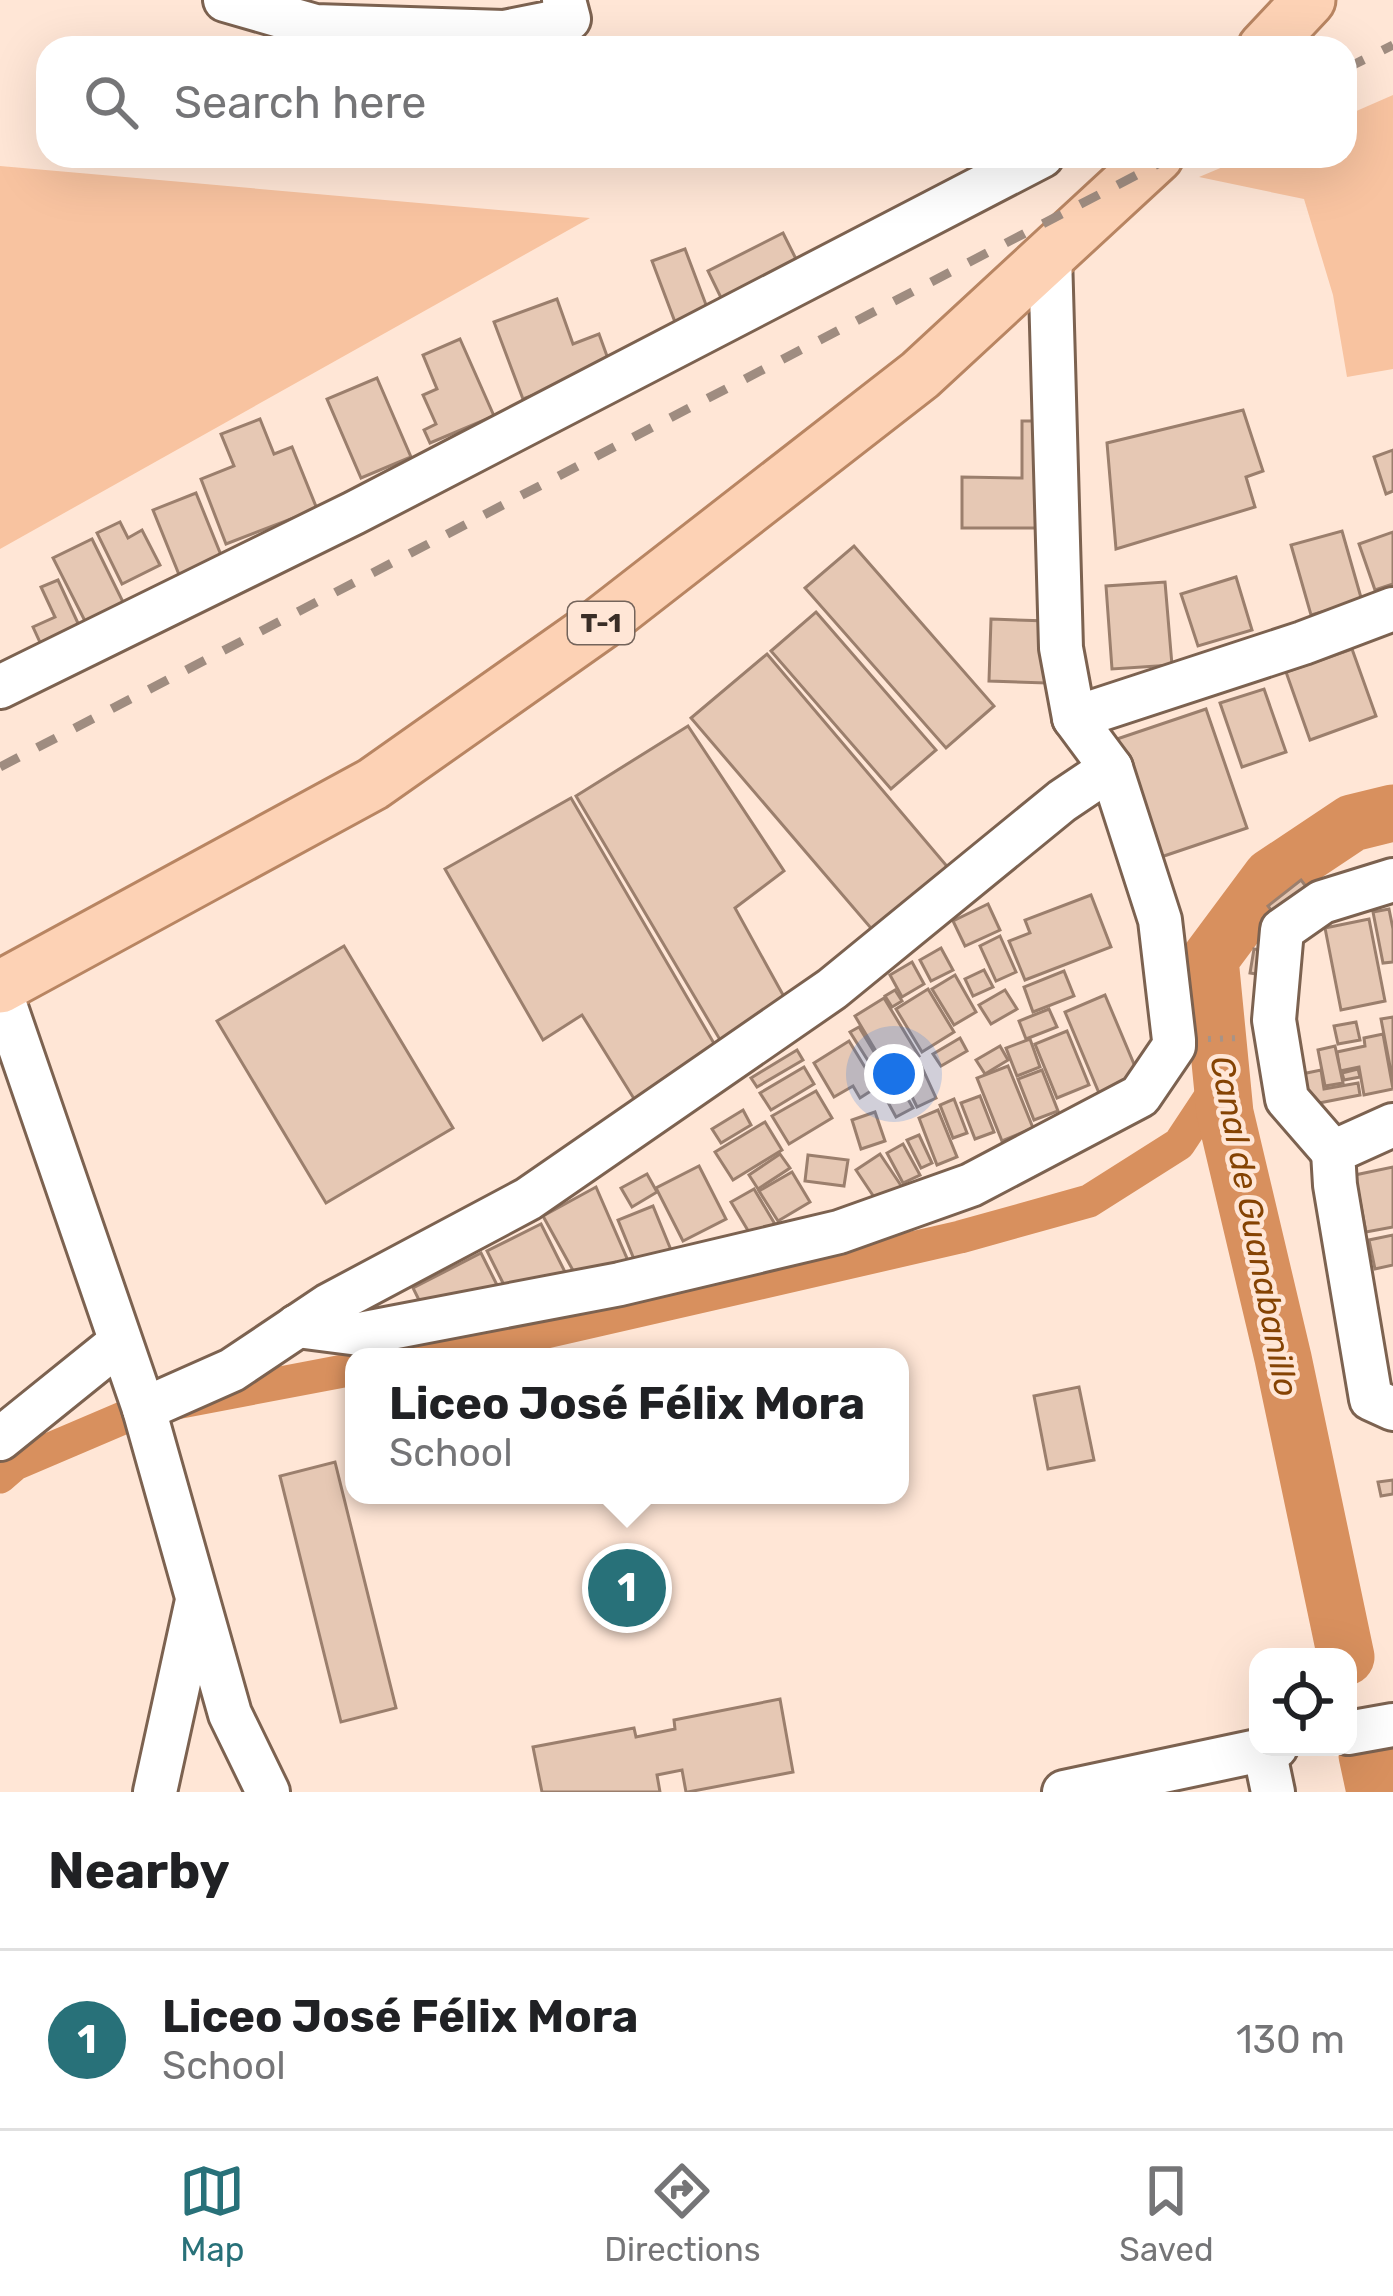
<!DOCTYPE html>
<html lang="en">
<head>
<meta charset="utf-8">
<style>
	:root { --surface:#fff; --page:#f6f6f6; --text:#202124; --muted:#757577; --line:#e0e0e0; --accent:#287179 }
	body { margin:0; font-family:Rubik,sans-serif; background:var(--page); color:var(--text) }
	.controls { position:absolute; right:36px; bottom:36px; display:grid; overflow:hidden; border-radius:24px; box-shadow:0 12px 48px #0002 }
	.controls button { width:108px; height:108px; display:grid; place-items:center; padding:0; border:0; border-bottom:3px solid var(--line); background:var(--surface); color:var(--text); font:60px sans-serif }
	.you { position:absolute; left:894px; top:1074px; width:42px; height:42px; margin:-30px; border:9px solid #fff; border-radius:50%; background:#1a73e8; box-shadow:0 0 0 18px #1a73e833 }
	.badge { display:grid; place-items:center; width:78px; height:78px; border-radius:50%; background:var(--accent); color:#fff; font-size:39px; font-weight:700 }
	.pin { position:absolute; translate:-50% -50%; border:6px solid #fff; box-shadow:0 3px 12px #0006 }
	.popup { position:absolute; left:345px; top:1348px; width:564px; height:156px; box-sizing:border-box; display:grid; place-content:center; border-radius:24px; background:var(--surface); filter:drop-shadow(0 3px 9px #0005); font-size:39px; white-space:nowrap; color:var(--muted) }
	.popup b { font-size:45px; color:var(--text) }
	.popup::after { content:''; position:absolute; left:50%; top:100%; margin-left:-24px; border:24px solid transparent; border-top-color:var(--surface) }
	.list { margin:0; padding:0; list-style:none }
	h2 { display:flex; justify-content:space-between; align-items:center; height:156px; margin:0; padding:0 48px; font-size:51px }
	h2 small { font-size:39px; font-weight:400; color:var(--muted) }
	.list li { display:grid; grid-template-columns:78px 1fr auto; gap:36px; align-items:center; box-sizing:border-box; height:180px; padding:0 48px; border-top:3px solid var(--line) }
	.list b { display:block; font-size:45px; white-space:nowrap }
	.list p { margin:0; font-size:39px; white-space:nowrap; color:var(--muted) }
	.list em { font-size:39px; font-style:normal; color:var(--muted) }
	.icon { flex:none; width:66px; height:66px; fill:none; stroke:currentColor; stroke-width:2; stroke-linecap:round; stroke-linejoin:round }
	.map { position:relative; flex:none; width:1393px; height:1792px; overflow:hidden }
	.search { position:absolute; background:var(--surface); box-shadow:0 12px 48px #0002; left:36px; right:36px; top:36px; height:132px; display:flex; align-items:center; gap:30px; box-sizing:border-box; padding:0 42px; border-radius:36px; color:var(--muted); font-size:45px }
	.sheet { height:336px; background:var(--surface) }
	nav { display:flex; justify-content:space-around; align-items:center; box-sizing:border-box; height:168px; border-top:3px solid var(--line); background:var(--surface); font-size:33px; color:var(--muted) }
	nav a { display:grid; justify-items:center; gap:6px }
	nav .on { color:var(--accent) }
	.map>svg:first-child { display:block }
	.green { fill:#f8c3a0 }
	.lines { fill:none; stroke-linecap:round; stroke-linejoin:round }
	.canal { stroke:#d8905e; stroke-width:33 }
	.river { stroke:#d8905e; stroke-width:57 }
	.building { fill:#e6c8b4; stroke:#9b7f6d; stroke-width:3 }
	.minor-casing { stroke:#7c6250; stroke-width:48 }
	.major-casing { stroke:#b88562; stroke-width:57 }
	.path { stroke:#a79387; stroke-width:6; stroke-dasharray:3 9; stroke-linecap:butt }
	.minor { stroke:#fff; stroke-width:42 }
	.major { stroke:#fdd2b5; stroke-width:51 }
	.rail { stroke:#9f8c80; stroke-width:9; stroke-dasharray:21 21; stroke-linecap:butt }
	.labels { text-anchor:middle; stroke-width:9; stroke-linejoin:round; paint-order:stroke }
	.shield { fill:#ffe6d6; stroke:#74645b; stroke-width:3 }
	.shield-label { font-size:27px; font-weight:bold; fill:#392d26 }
	.water-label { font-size:33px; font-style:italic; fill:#854303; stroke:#ffe6d6 }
</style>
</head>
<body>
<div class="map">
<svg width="1393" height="1792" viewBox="0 0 1393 1792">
	<rect width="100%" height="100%" fill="#ffe6d6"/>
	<g class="green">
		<polygon points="1393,95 1393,369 1347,377 1333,295 1304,199 1199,177 1249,156 1345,156 1345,116"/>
		<polygon points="0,166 590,218 0,549"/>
	</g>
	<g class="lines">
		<g class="canal">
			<polyline points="418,1357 529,1336 960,1237 1089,1201 1179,1144 1222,1079"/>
			<polyline points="0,1477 15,1464 144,1409 354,1369"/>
		</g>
		<g class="river">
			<polyline points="1346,1657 1283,1358 1225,1113 1210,959 1271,877 1352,823 1393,813"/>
			<polyline points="1367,1755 1375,1792"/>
		</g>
	</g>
	<g class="building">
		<polygon points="783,233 802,271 726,308 708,271"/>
		<polygon points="685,249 708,310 675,322 652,261"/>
		<polygon points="557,299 573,344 599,334 611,367 523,399 494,322"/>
		<polygon points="460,339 494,416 430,443 424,430 436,424 423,395 437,389 423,355"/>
		<polygon points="377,378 411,457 361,478 327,399"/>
		<polygon points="1243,410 1263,471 1246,477 1255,507 1116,549 1107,443"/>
		<polygon points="260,419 274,454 292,447 317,509 226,544 201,479 234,466 221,434"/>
		<polygon points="1022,421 1052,421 1052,528 962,528 962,477 1022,478"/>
		<polygon points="1393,450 1393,491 1386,494 1374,457"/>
		<polygon points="196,493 223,560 180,577 153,510"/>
		<polygon points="120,522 128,538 142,530 160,565 122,584 97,533"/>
		<polygon points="1342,531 1362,601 1311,615 1291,545"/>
		<polygon points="1393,532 1393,584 1375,590 1359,544"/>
		<polygon points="92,539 125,606 87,625 53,558"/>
		<polygon points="854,546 994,706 946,748 805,588"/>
		<polygon points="1236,577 1252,630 1198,646 1181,594"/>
		<polygon points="58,580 83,634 44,651 33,627 55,617 41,587"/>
		<polygon points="1165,582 1172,665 1112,669 1106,586"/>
		<polygon points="816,612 936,750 891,789 771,651"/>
		<polygon points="991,619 1048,621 1046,683 989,681"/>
		<polygon points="1352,649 1376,716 1310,740 1286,672"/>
		<polygon points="767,654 951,871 876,934 691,718"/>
		<polygon points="1264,689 1286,752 1242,767 1220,703"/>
		<polygon points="1206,709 1247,828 1158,858 1117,739"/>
		<polygon points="688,726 784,871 735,908 798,1022 732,1060 576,796"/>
		<polygon points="571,798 726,1064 646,1118 582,1015 543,1040 445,869"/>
		<polygon points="1301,880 1311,893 1277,918 1268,906"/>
		<polygon points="1091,895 1111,947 1025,980 1009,941 1030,933 1025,920"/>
		<polygon points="988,904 1000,930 965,946 953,921"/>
		<polygon points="1389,909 1393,929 1393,962 1383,963 1373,912"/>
		<polygon points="1369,919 1385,1001 1341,1010 1325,928"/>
		<polygon points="1000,936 1016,972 996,981 980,946"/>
		<polygon points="344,946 453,1128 326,1203 217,1021"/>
		<polygon points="941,948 953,970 931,981 920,960"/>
		<polygon points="1254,949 1273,952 1269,976 1250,973"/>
		<polygon points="912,962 924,984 902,997 890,975"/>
		<polygon points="984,970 993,987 973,996 965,979"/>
		<polygon points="1064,971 1074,996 1033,1012 1024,987"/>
		<polygon points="955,975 976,1012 954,1025 932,989"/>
		<polygon points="928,989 954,1032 922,1052 896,1009"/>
		<polygon points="895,990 902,1001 892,1007 885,996"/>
		<polygon points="1005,990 1017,1009 991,1024 979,1005"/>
		<polygon points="1105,995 1139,1076 1099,1093 1065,1012"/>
		<polygon points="884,998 919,1056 889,1073 855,1016"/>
		<polygon points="1049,1009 1057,1027 1026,1039 1019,1021"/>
		<polygon points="1393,1017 1393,1082 1381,1019"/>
		<polygon points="1356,1022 1360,1040 1338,1044 1334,1026"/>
		<polygon points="859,1027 885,1070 877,1075 850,1032"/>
		<polygon points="1067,1031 1089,1085 1057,1098 1035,1044"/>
		<polygon points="1383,1034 1393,1089 1364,1095 1359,1067 1340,1071 1337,1052 1365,1046 1364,1038"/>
		<polygon points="960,1038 967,1051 941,1066 933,1054"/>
		<polygon points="1030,1039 1040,1067 1017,1076 1006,1048"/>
		<polygon points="849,1041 877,1087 860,1098 853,1086 834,1097 814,1063"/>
		<polygon points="1000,1046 1008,1060 985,1074 976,1060"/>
		<polygon points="1335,1046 1343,1083 1325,1086 1318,1050"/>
		<polygon points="797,1050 803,1060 757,1087 751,1078"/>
		<polygon points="920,1063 936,1098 917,1107 900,1072"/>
		<polygon points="1008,1066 1033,1128 1002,1141 977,1078"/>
		<polygon points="804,1067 814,1084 771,1110 760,1093"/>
		<polygon points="1358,1069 1360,1077 1344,1080 1342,1073"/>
		<polygon points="1042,1070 1058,1111 1034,1120 1018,1079"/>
		<polygon points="1321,1070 1324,1089 1358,1083 1360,1095 1309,1105 1302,1074"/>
		<polygon points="895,1076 913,1108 896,1117 878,1084"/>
		<polygon points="816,1091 832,1118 789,1144 772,1116"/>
		<polygon points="980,1096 994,1132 975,1139 961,1103"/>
		<polygon points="954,1099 967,1133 953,1138 940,1105"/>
		<polygon points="743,1110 751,1125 721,1143 712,1129"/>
		<polygon points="938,1110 957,1157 937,1165 919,1118"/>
		<polygon points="875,1112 885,1141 861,1149 852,1120"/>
		<polygon points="765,1122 782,1150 733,1180 715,1152"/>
		<polygon points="919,1135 932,1163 921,1168 907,1140"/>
		<polygon points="903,1144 920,1175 903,1183 887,1153"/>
		<polygon points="780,1154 790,1168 758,1189 749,1175"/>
		<polygon points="880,1154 902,1187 878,1203 856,1170"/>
		<polygon points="808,1155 848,1160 844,1186 805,1181"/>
		<polygon points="699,1166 726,1219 683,1241 656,1188"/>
		<polygon points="1393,1167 1393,1227 1366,1232 1355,1175"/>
		<polygon points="792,1172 810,1202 778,1221 759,1191"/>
		<polygon points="647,1174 657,1192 632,1207 621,1188"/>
		<polygon points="596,1187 629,1263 575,1274 543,1216"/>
		<polygon points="754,1189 782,1236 759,1249 731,1202"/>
		<polygon points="653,1206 671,1250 636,1264 618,1220"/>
		<polygon points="541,1224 567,1276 506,1289 487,1251"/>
		<polygon points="1393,1235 1393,1265 1375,1269 1369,1240"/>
		<polygon points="481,1253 500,1291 423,1308 413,1288"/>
		<polygon points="1079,1387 1094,1460 1048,1469 1034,1396"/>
		<polygon points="335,1462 396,1708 341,1722 280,1476"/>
		<polygon points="1393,1480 1393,1494 1381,1496 1378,1482"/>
		<polygon points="780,1699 793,1772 688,1792 686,1792 682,1770 657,1775 660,1792 542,1792 533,1747 634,1728 636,1737 675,1729 674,1720"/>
	</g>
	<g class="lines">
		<g class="minor-casing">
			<g id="minor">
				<polyline points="225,0 315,26 504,32 569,19 564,0"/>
				<polyline points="0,687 354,513 1042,156"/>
				<polyline points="1074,718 1303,643 1393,609"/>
				<polyline points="0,990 144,1409 230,1714 268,1792"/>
				<polyline points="1393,1125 1333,1152 1335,1185 1371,1399 1393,1409"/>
				<polyline points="1333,1152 1287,1099 1274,1020 1282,930 1322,902 1393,880"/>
				<polyline points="297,1326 359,1334 620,1284 839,1232 971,1185 1140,1096 1174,1046 1174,1040 1160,920 1111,768"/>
				<polyline points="144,1409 232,1370 329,1305 528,1199 832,989 1062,801 1111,768 1074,718 1061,648 1050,255"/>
				<polyline points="0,1439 119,1343"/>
				<polyline points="1348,1733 1393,1725"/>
				<polyline points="1264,1749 1273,1792"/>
				<polyline points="155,1792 196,1605"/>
				<polyline points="1064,1792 1276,1747"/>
			</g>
		</g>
		<g class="major-casing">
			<g id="major">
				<polyline points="1264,48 1309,0"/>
				<polyline points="0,987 373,784 600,624 920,375 1157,156"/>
			</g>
		</g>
		<polyline class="path" points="1208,1039 1243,1038"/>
		<use href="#minor" class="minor"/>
		<use href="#major" class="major"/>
		<g class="rail">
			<polyline points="1345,69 1393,45"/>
			<polyline points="0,767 1173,156"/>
		</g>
	</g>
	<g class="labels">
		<rect class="shield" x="568" y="602" width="66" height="42" rx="9"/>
		<g class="shield-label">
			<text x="601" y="632">T-1</text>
		</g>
		<g class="water-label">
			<text transform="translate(1255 1226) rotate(79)" y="12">Canal de Guanabanillo</text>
		</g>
	</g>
</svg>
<div class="controls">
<button><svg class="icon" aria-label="locate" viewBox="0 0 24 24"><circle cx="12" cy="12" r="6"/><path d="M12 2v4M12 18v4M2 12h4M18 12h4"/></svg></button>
</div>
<div class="you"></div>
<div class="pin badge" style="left:627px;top:1588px">1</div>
<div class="popup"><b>Liceo José Félix Mora</b>School</div>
<div class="search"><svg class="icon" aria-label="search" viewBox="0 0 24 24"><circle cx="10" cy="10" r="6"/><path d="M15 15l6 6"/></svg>Search here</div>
</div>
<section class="sheet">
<h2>Nearby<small></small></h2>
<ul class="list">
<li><span class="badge">1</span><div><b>Liceo José Félix Mora</b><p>School</p></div><em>130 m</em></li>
</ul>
</section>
<nav>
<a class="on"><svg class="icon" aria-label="map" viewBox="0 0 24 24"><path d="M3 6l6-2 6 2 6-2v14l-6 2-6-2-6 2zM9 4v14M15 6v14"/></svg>Map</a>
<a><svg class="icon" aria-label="directions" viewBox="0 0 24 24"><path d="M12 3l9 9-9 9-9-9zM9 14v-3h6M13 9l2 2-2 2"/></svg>Directions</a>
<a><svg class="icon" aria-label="saved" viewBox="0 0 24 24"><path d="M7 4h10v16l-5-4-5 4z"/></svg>Saved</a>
</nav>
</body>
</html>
